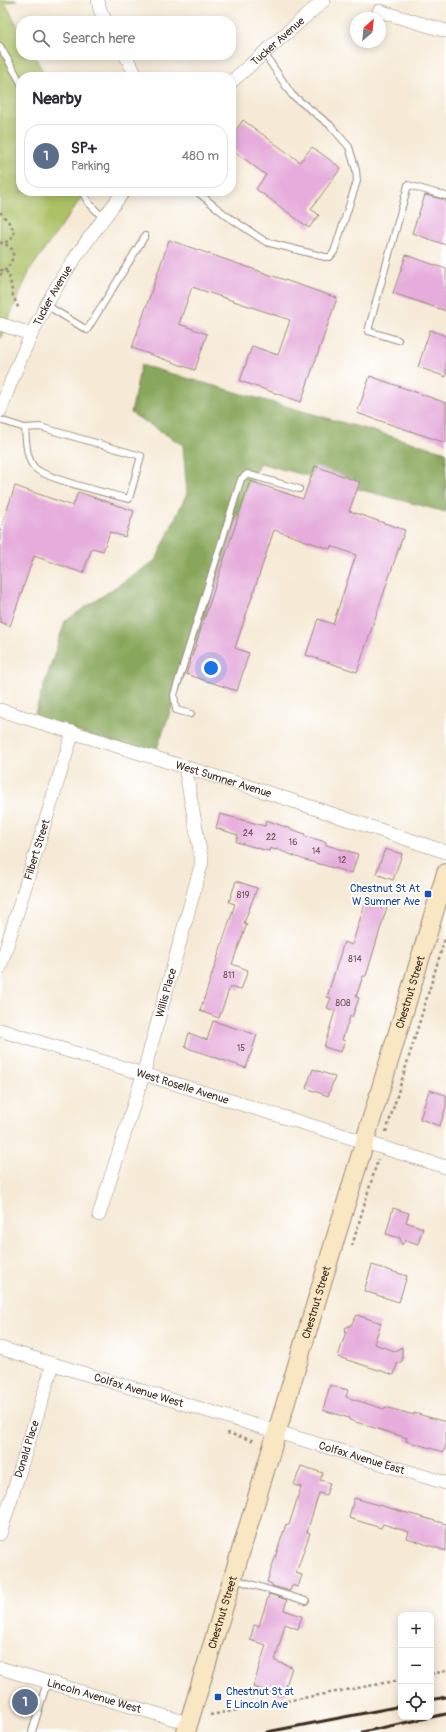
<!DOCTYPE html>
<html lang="en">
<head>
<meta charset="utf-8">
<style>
	:root { --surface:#fff; --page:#f7f7f7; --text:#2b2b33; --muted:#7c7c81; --line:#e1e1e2; --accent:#b5179e }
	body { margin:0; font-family:Pangolin,sans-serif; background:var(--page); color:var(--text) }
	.controls { position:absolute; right:12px; bottom:12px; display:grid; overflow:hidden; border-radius:8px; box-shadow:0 2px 10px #0003 }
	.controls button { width:36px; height:36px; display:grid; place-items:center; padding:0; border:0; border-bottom:1px solid var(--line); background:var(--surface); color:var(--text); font:20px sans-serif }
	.compass { position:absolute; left:350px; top:12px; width:36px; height:36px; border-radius:50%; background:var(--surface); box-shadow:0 2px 10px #0003; rotate:27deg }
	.you { position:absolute; left:211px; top:668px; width:14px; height:14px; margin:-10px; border:3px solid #fff; border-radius:50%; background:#1a73e8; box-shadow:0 0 0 6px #1a73e833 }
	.badge { display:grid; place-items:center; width:26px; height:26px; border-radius:50%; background:var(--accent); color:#fff; font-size:13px; font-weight:700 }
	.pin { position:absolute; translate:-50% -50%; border:2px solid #fff; box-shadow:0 1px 4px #0006 }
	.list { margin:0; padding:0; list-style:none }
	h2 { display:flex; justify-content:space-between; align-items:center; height:52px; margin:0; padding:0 16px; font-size:17px }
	h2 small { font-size:13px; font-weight:400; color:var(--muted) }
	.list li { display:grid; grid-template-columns:26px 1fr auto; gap:12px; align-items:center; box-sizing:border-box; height:64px; margin:0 8px 8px; padding:0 8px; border:1px solid var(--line); border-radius:16px }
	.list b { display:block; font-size:15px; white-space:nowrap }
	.list p { margin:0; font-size:13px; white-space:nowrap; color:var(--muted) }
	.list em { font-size:13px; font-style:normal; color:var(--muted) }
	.icon { flex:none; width:22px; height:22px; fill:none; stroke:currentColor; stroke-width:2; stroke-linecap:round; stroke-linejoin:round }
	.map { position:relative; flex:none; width:446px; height:1732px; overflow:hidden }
	.search { position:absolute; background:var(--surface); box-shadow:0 2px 10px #0003; left:16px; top:16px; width:220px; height:44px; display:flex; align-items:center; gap:10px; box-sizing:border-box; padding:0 14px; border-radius:16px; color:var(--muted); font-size:15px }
	.panel { position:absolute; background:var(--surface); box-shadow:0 2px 10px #0003; left:16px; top:72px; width:220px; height:124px; border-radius:16px }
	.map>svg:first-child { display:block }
	.green { fill:#acc166; stroke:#747642 }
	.forest { fill:#89a75b; stroke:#62683c }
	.building { fill:#e6addc }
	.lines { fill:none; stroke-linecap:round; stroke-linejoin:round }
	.lane-casing { stroke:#988a7a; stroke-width:8 }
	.street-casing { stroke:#988a7a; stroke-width:14 }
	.secondary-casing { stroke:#988a7a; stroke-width:20 }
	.path { stroke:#988a7a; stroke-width:2.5; stroke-dasharray:3 3; stroke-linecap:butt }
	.lane { stroke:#fff; stroke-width:6 }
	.street { stroke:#fff; stroke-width:13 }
	.secondary { stroke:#f9e7c3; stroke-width:18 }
	.rail { stroke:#3b2a1e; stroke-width:3 }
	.transit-dot { fill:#1a4fb4; stroke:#fff; stroke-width:1.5 }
	.labels { text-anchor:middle; stroke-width:4; stroke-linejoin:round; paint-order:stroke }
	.number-label { font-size:9px; fill:#664b4e }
	.street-label { font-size:11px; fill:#3b2a1e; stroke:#fff }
	.transit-label { font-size:11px; fill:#164399; stroke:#fff; text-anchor:end }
</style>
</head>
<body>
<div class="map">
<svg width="446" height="1732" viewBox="0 0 446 1732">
	<rect width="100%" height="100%" fill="#fff"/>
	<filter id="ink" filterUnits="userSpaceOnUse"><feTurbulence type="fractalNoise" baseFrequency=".025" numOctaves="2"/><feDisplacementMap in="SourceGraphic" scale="8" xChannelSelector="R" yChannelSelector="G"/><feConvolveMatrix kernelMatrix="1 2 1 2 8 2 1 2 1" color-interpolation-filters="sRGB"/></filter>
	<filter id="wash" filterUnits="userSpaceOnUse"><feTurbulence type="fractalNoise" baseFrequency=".012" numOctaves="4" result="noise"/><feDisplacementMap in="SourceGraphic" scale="16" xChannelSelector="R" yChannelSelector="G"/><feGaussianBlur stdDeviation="0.9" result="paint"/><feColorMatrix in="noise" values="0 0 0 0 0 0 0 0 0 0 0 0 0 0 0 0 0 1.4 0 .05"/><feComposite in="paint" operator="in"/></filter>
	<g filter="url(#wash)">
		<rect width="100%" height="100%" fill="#f6ead6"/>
		<polygon class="green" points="0,0 17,0 5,3 21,32 21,55 34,55 46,77 21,77 21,191 86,191 30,270 0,339"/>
		<polygon class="forest" points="141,365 446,452 446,512 259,463 155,754 33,719 65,621 156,560 187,493 183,445 131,413"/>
		<g id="blocks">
			<g class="building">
				<polygon points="243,120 300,162 312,147 341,168 311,209 319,215 309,228 256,189 266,175 231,149 231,137"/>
				<polygon points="425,195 446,200 446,245 412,233"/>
				<polygon points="169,240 337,298 301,402 240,381 252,346 278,355 290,320 192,287 179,324 207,334 195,370 132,348"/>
				<polygon points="406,255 446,269 446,311 393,293"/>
				<polygon points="430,330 446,336 446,377 418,367"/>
				<polygon points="370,376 446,403 446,443 357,413"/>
				<polygon points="315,466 360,482 349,511 405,530 357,672 306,655 318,619 333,624 356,555 331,546 330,549 274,530 235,648 249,653 237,691 186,674 250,481 303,499"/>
				<polygon points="15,486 73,506 78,492 134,511 125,537 110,532 103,551 92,548 83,573 34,556 10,626 0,622 0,531"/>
				<polygon points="220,814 265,826 266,820 305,834 304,836 326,842 326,845 358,854 352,873 305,860 276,849 276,850 270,848 269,851 236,842 238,835 216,828"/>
				<polygon points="385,849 402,854 393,880 376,874"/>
				<polygon points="236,881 257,888 244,923 247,924 232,964 248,970 241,990 230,987 219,1018 200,1011 235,904 229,902"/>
				<polygon points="366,900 387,907 366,976 363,976 356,997 359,998 352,1017 350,1016 342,1040 345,1041 341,1052 324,1047 335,1011 327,1008 331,998 327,997 344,942 352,945"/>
				<polygon points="213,1021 257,1035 246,1068 185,1047 189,1033 207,1040"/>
				<polygon points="313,1069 335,1077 328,1096 306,1088"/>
				<polygon points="429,1090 446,1095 446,1106 440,1126 420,1119"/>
				<polygon points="393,1208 409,1213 406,1222 423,1228 418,1244 406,1240 402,1245 400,1238 386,1234"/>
				<polygon points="372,1265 407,1276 399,1302 364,1291"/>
				<polygon points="357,1315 381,1323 374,1344 395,1351 402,1347 402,1361 397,1364 394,1375 338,1357 346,1331 345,1328 351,1325"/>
				<polygon points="330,1385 348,1390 346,1397 384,1409 385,1407 414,1415 414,1413 446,1422 446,1444 444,1452 406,1441 407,1438 349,1420 349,1418 323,1410"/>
				<polygon points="301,1466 323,1473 320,1480 330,1483 326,1495 319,1493 307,1532 310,1533 296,1573 302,1575 298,1587 292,1585 290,1591 272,1586 272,1584 267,1582 286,1524 289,1525 301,1487 294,1485"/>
				<polygon points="354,1498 446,1524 446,1551 407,1538 409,1532 383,1524 381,1528 349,1518"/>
				<polygon points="269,1594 287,1600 284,1610 302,1616 298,1629 285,1624 275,1661 292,1667 286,1686 289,1687 283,1696 253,1687 266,1645 250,1640 254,1625 259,1626"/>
			</g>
		</g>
	</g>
	<g filter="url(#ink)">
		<use href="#blocks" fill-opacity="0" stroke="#988a7a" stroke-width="1"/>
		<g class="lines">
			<g class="lane-casing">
				<g id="lane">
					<polyline points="0,46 21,83"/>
					<polyline points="82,191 88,202 104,219"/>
					<polyline points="196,191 227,216 266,242 325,257 330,257 334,252 357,181 356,170 349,147 330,125 292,95 264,53"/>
					<polyline points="46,305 87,330 145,236"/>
					<polyline points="398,340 368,331 408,185 446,196"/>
					<path d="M0,420L25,428L40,427L141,456L129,499C111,494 44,479 34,467C26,458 26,439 25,428"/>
					<polyline points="191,714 176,710 174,695 241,479 247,474 299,489"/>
					<polyline points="234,1579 306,1601"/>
					<polyline points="32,1732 47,1682"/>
				</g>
			</g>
			<g class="street-casing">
				<g id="street">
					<polyline points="98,0 100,10 106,21"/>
					<polyline points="379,11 446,31"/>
					<polyline points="125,55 137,77"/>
					<path id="s1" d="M231,82L324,0"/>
					<polyline points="0,324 31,334"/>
					<path id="s2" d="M0,411C17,363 38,316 65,273C83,245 104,218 124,191"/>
					<path id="s3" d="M0,710L266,792L446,852"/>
					<path id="s4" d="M0,968L73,732"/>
					<path id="s5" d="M0,1030L446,1167"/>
					<path id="s6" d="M99,1215L143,1075L202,862L185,767"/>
					<path id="s7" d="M0,1348L446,1483"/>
					<path id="s8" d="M0,1534L53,1364"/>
					<path id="s9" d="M0,1668L188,1723"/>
				</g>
			</g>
			<g class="secondary-casing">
				<g id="secondary">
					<path id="s10" d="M186,1732L446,873"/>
				</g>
			</g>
			<g class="path">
				<path d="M0,212C8,222 24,235 4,243"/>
				<path d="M0,243H4L13,250C14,261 8,268 0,275"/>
				<polyline points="0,270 6,271 9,275 13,296 19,309"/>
				<polyline points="386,1132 446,935"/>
				<polyline points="352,1246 378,1159"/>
				<polyline points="227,1433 255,1441"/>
				<polyline points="431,1674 446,1671"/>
				<polyline points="210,1715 401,1680"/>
			</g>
			<use href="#lane" class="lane"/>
			<use href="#street" class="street"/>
			<use href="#secondary" class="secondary"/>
			<g class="rail">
				<polyline points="431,1700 446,1697"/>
				<polyline points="267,1732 401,1706"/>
				<polyline points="362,1732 446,1714"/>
			</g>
		</g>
	</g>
	<g class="transit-dot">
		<rect x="424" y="890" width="8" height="8" rx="2"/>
		<rect x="214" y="1693" width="8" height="8" rx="2"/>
	</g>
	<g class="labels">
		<g class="number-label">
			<text x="248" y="836">24</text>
			<text x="271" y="840">22</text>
			<text x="293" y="845">16</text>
			<text x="316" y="854">14</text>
			<text x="342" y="863">12</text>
			<text x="243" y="898">819</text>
			<text x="355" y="962">814</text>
			<text x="229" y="978">811</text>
			<text x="343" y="1006">808</text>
			<text x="241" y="1051">15</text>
		</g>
		<g class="street-label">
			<text dy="4" stroke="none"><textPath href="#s1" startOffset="62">Tucker Avenue</textPath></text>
			<text dy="4" stroke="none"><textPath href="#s2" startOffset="127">Tucker Avenue</textPath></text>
			<text dy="4" stroke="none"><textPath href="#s3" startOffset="234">West Sumner Avenue</textPath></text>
			<text dy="4" stroke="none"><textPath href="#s4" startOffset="124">Filbert Street</textPath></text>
			<text dy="4" stroke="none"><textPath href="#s10" startOffset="773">Chestnut Street</textPath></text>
			<text dy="4" stroke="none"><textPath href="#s6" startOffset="232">Willis Place</textPath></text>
			<text dy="4" stroke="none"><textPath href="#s5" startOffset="191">West Roselle Avenue</textPath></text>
			<text dy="4" stroke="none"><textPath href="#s10" startOffset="449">Chestnut Street</textPath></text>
			<text dy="4" stroke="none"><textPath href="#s7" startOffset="145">Colfax Avenue West</textPath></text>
			<text dy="4" stroke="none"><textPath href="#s8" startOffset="89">Donald Place</textPath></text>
			<text dy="4" stroke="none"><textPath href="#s7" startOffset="378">Colfax Avenue East</textPath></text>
			<text dy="4" stroke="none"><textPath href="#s10" startOffset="125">Chestnut Street</textPath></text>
			<text dy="4" stroke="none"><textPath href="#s9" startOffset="98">Lincoln Avenue West</textPath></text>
		</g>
		<g class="transit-label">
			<text x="420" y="892">Chestnut St At<tspan x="420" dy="13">W Sumner Ave</tspan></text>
			<text x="226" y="1695" text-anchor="start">Chestnut St at<tspan x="226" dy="13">E Lincoln Ave</tspan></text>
		</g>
	</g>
</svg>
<div class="controls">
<button>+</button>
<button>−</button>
<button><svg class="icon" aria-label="locate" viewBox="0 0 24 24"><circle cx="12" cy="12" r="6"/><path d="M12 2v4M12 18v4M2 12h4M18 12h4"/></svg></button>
</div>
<svg class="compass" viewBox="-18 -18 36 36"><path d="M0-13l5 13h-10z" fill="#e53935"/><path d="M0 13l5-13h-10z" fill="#7c7c81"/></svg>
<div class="you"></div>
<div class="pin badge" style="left:25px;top:1702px;background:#5c6f8a">1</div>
<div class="search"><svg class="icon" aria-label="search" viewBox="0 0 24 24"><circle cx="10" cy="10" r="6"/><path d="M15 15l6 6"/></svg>Search here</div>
<section class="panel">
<h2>Nearby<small></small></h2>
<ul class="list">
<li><span class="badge" style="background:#5c6f8a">1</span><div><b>SP+</b><p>Parking</p></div><em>480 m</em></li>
</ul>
</section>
</div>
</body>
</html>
